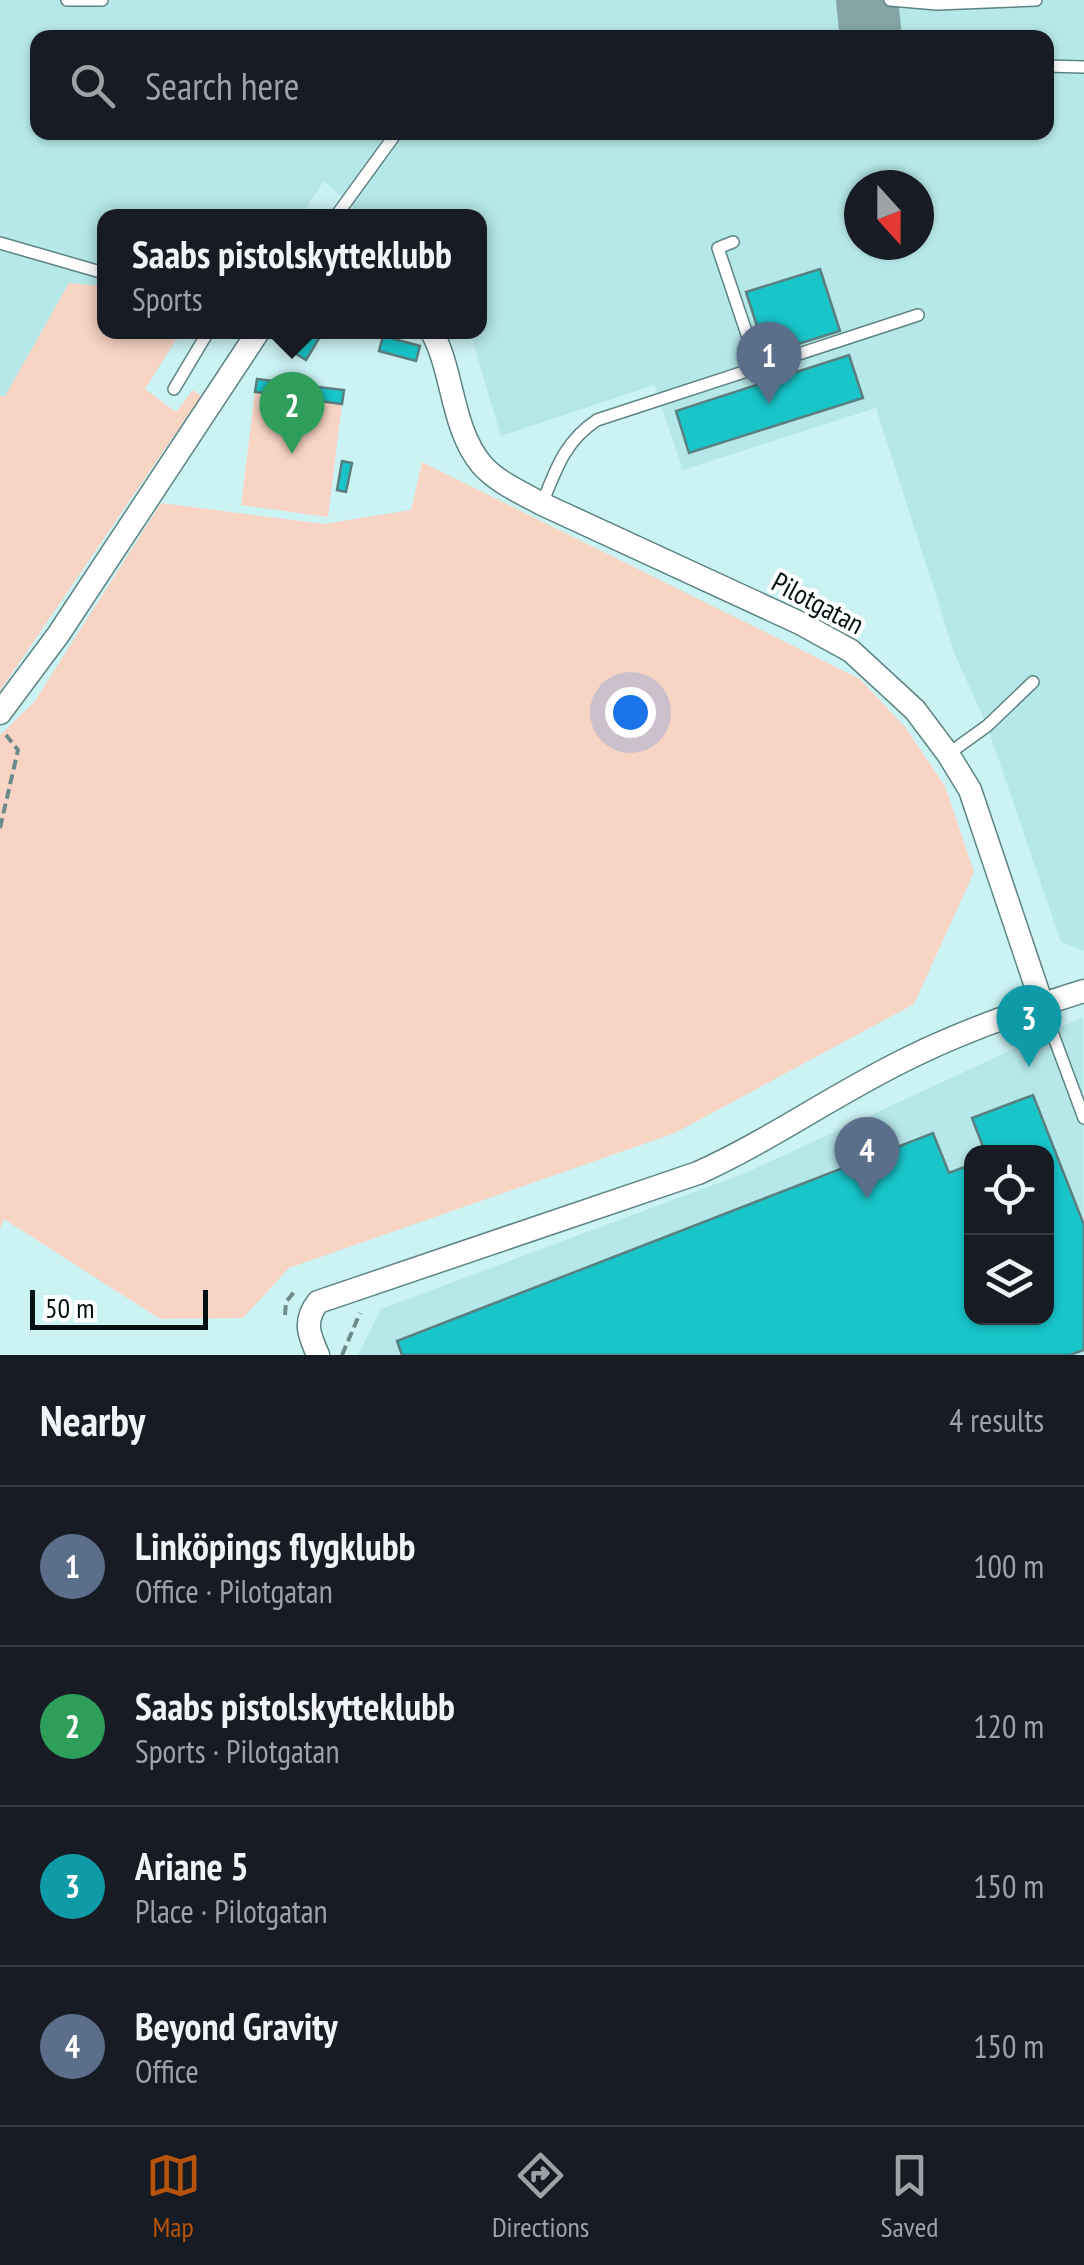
<!DOCTYPE html>
<html lang="en">
<head>
<meta charset="utf-8">
<style>
	:root { --surface:#171b24; --page:#20242c; --text:#f1f3f6; --muted:#9ea1a6; --line:#363941; --accent:#b45309 }
	body { margin:0; font-family:"PT Sans Narrow",sans-serif; background:var(--page); color:var(--text) }
	.controls { position:absolute; right:30px; bottom:30px; display:grid; overflow:hidden; border-radius:20px; box-shadow:0 2px 8px #0004 }
	.controls button { width:90px; height:90px; display:grid; place-items:center; padding:0; border:0; border-bottom:2px solid var(--line); background:var(--surface); color:var(--text); font:50px sans-serif }
	.compass { position:absolute; left:844px; top:170px; width:90px; height:90px; border-radius:50%; background:var(--surface); box-shadow:0 2px 8px #0004; rotate:159deg }
	.scale { position:absolute; left:30px; bottom:25px; width:178px; box-sizing:border-box; padding-left:10px; border:5px solid #031011; border-top:0; font-size:28px; line-height:35px; white-space:nowrap; color:#031011; -webkit-text-stroke:8px #fff; paint-order:stroke }
	.you { position:absolute; left:630px; top:712px; width:35px; height:35px; margin:-25px; border:8px solid #fff; border-radius:50%; background:#1a73e8; box-shadow:0 0 0 15px #1a73e833 }
	.badge { display:grid; place-items:center; width:65px; height:65px; border-radius:50%; background:var(--accent); color:#fff; font-size:32px; font-weight:700 }
	.pin { position:absolute; translate:-50% -82px; filter:drop-shadow(0 2px 5px #0008) }
	.pin::after { content:''; position:absolute; top:52px; width:35px; height:30px; background:inherit; clip-path:polygon(0 0,100% 0,50% 100%) }
	.popup { position:absolute; left:97px; top:209px; width:390px; height:130px; box-sizing:border-box; display:grid; place-content:center; border-radius:20px; background:var(--surface); filter:drop-shadow(0 2px 8px #0005); font-size:32px; white-space:nowrap; color:var(--muted) }
	.popup b { font-size:38px; color:var(--text) }
	.popup::after { content:''; position:absolute; left:50%; top:100%; margin-left:-20px; border:20px solid transparent; border-top-color:var(--surface) }
	.list { margin:0; padding:0; list-style:none }
	h2 { display:flex; justify-content:space-between; align-items:center; height:130px; margin:0; padding:0 40px; font-size:42px }
	h2 small { font-size:32px; font-weight:400; color:var(--muted) }
	.list li { display:grid; grid-template-columns:65px 1fr auto; gap:30px; align-items:center; box-sizing:border-box; height:160px; padding:0 40px; border-top:2px solid var(--line) }
	.list b { display:block; font-size:38px; white-space:nowrap }
	.list p { margin:0; font-size:32px; white-space:nowrap; color:var(--muted) }
	.list em { font-size:32px; font-style:normal; color:var(--muted) }
	.icon { flex:none; width:55px; height:55px; fill:none; stroke:currentColor; stroke-width:2; stroke-linecap:round; stroke-linejoin:round }
	.map { position:relative; flex:none; width:1084px; height:1355px; overflow:hidden }
	.search { position:absolute; background:var(--surface); box-shadow:0 2px 8px #0004; left:30px; right:30px; top:30px; height:110px; display:flex; align-items:center; gap:25px; box-sizing:border-box; padding:0 35px; border-radius:20px; color:var(--muted); font-size:38px }
	.sheet { height:770px; background:var(--surface) }
	nav { display:flex; justify-content:space-around; align-items:center; box-sizing:border-box; height:140px; border-top:2px solid var(--line); background:var(--surface); font-size:28px; color:var(--muted) }
	nav a { display:grid; justify-items:center; gap:5px }
	nav .on { color:var(--accent) }
	.map>svg:first-child { display:block }
	.built { fill:#b7e8e9; fill-rule:evenodd }
	.green { fill:#f8d4c5 }
	.lines { fill:none; stroke-linecap:round; stroke-linejoin:round }
	.taxiway { stroke:#86a4a5; stroke-width:62 }
	.building { fill:#18c5c9; stroke:#5a7f80; stroke-width:2.5 }
	.lane-casing { stroke:#5e8383; stroke-width:14 }
	.street-casing { stroke:#5e8383; stroke-width:25 }
	.path { stroke:#6e898a; stroke-width:4; stroke-dasharray:10 5; stroke-linecap:butt }
	.lane { stroke:#fff; stroke-width:11 }
	.street { stroke:#fff; stroke-width:22 }
	.labels { text-anchor:middle; stroke-width:8; stroke-linejoin:round; paint-order:stroke }
	.street-label { font-size:28px; fill:#031011; stroke:#fff }
</style>
</head>
<body>
<div class="map">
<svg width="1084" height="1355" viewBox="0 0 1084 1355">
	<rect width="100%" height="100%" fill="#ccf3f4"/>
	<g class="built">
		<path d="M0,0H1084V951L1061,942L987,726L955,655L876,408L683,470L654,385L501,436L470,332H480V216H363L324,181L301,216H104V286L69,283L5,397L0,396ZM38,38H1046V132H38ZM859,185H919V245H859Z"/>
		<path d="M1083,1017L1084,1355H358L381,1309L745,1173ZM972,1152H1046V1318H972Z"/>
	</g>
	<g class="green">
		<polygon points="69,283 104,286 104,332 181,332 145,389 176,412 193,390 201,396 0,691 0,396 5,396"/>
		<polygon points="255,392 342,404 328,517 241,505"/>
		<polygon points="422,462 860,679 906,728 945,786 974,872 914,1004 675,1133 289,1268 243,1318 160,1319 4,1219 0,1229 0,735 34,702 161,503 324,524 411,510"/>
	</g>
	<g class="lines">
		<polyline class="taxiway" points="867,0 871,38"/>
	</g>
	<g class="building">
		<polygon points="820,269 840,331 766,354 746,292"/>
		<polygon points="298,332 315,332 321,335 306,360 288,349"/>
		<polygon points="383,336 420,346 416,361 379,351"/>
		<polygon points="849,355 863,398 689,453 676,411"/>
		<polygon points="257,379 299,384 300,379 309,380 309,386 344,390 342,404 255,392"/>
		<polygon points="342,461 352,463 346,492 337,490"/>
		<polygon points="1033,1095 1084,1225 1084,1350 1070,1355 402,1355 397,1341 933,1133 949,1173 972,1164 972,1318 1046,1318 1046,1152 985,1152 972,1118"/>
	</g>
	<g class="lines">
		<g class="lane-casing">
			<g id="lane">
				<polyline points="67,0 102,0"/>
				<polyline points="890,0 937,4 1036,0"/>
				<polyline points="1046,66 1084,67"/>
				<polyline points="336,216 397,132"/>
				<polyline points="733,242 718,248 758,367"/>
				<polyline points="0,243 104,273"/>
				<polyline points="174,389 208,332"/>
				<path d="M542,504C556,469 565,441 597,420L918,315"/>
				<polyline points="948,754 987,726 1033,682"/>
				<polyline points="1042,1005 1084,1118"/>
			</g>
		</g>
		<g class="street-casing">
			<g id="street">
				<path d="M432,332C454,373 451,428 482,465C497,482 522,493 542,504L802,624L851,651L915,710L948,754L970,790L1042,1004"/>
				<polyline points="0,713 58,635 258,332"/>
				<path d="M318,1355C309,1335 303,1321 318,1302L698,1173C773,1139 839,1091 913,1056C968,1029 1026,1009 1084,991"/>
			</g>
		</g>
		<g class="path">
			<polyline points="0,828 18,750 6,735"/>
			<polyline points="285,1315 286,1302 294,1292"/>
			<polyline points="342,1355 360,1313"/>
		</g>
		<use href="#lane" class="lane"/>
		<use href="#street" class="street"/>
	</g>
	<g class="labels">
		<g class="street-label">
			<text transform="translate(818 603) rotate(28)" y="10">Pilotgatan</text>
		</g>
	</g>
</svg>
<div class="controls">
<button><svg class="icon" aria-label="locate" viewBox="0 0 24 24"><circle cx="12" cy="12" r="6"/><path d="M12 2v4M12 18v4M2 12h4M18 12h4"/></svg></button>
<button><svg class="icon" aria-label="layers" viewBox="0 0 24 24"><path d="M12 4l9 5-9 5-9-5zM3 14l9 5 9-5"/></svg></button>
</div>
<svg class="compass" viewBox="-18 -18 36 36"><path d="M0-13l5 13h-10z" fill="#e53935"/><path d="M0 13l5-13h-10z" fill="#9ea1a6"/></svg>
<div class="scale">50 m</div>
<div class="you"></div>
<div class="pin badge" style="left:769px;top:404px;background:#5c6f8a">1</div>
<div class="pin badge" style="left:292px;top:454px;background:#2e9e5b">2</div>
<div class="popup"><b>Saabs pistolskytteklubb</b>Sports</div>
<div class="pin badge" style="left:1029px;top:1067px;background:#0f9aa8">3</div>
<div class="pin badge" style="left:867px;top:1199px;background:#5c6f8a">4</div>
<div class="search"><svg class="icon" aria-label="search" viewBox="0 0 24 24"><circle cx="10" cy="10" r="6"/><path d="M15 15l6 6"/></svg>Search here</div>
</div>
<section class="sheet">
<h2>Nearby<small>4 results</small></h2>
<ul class="list">
<li><span class="badge" style="background:#5c6f8a">1</span><div><b>Linköpings flygklubb</b><p>Office · Pilotgatan</p></div><em>100 m</em></li>
<li><span class="badge" style="background:#2e9e5b">2</span><div><b>Saabs pistolskytteklubb</b><p>Sports · Pilotgatan</p></div><em>120 m</em></li>
<li><span class="badge" style="background:#0f9aa8">3</span><div><b>Ariane 5</b><p>Place · Pilotgatan</p></div><em>150 m</em></li>
<li><span class="badge" style="background:#5c6f8a">4</span><div><b>Beyond Gravity</b><p>Office</p></div><em>150 m</em></li>
</ul>
</section>
<nav>
<a class="on"><svg class="icon" aria-label="map" viewBox="0 0 24 24"><path d="M3 6l6-2 6 2 6-2v14l-6 2-6-2-6 2zM9 4v14M15 6v14"/></svg>Map</a>
<a><svg class="icon" aria-label="directions" viewBox="0 0 24 24"><path d="M12 3l9 9-9 9-9-9zM9 14v-3h6M13 9l2 2-2 2"/></svg>Directions</a>
<a><svg class="icon" aria-label="saved" viewBox="0 0 24 24"><path d="M7 4h10v16l-5-4-5 4z"/></svg>Saved</a>
</nav>
</body>
</html>
